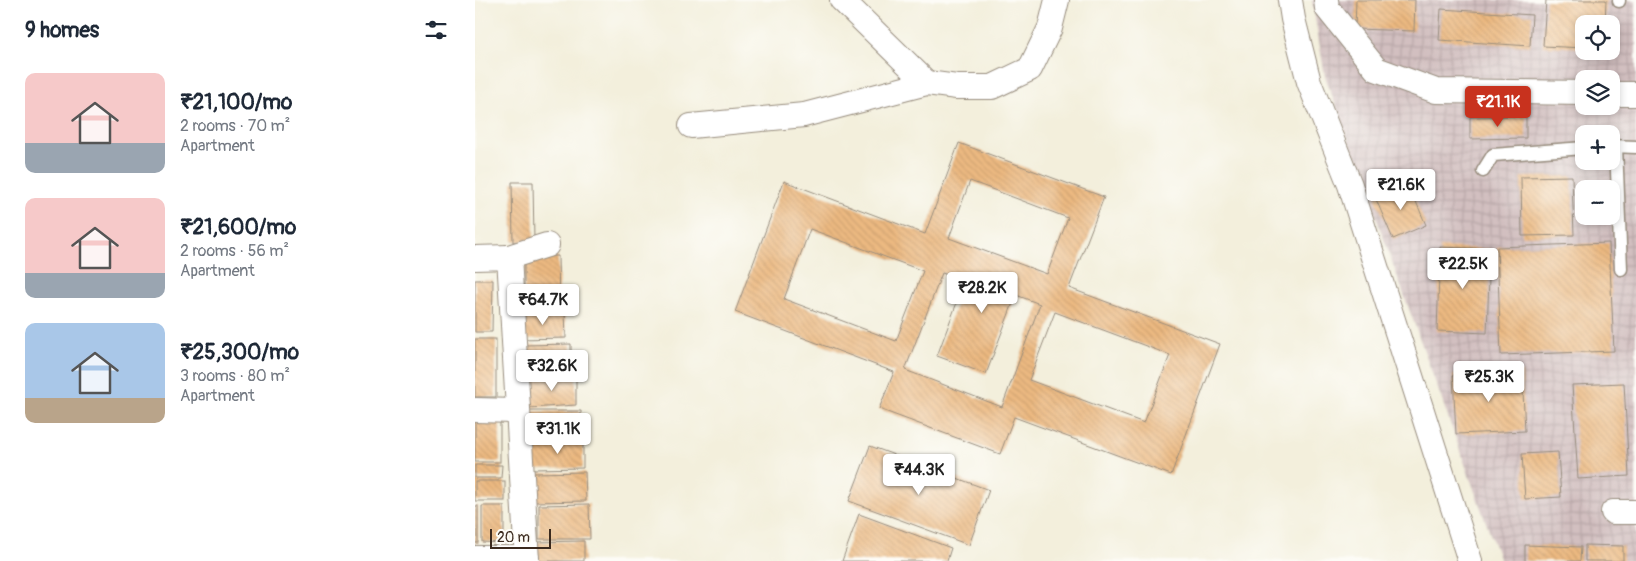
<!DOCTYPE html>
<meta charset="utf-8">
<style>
body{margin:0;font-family:Pangolin,sans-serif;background:#f2f2f3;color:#1f2937;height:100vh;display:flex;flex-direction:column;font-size:19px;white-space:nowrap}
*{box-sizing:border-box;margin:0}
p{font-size:16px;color:#747a83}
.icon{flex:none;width:28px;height:28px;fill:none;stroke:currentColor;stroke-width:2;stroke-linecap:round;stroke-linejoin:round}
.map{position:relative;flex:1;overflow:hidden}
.drawer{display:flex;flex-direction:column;background:#fff;width:475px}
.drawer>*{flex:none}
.tools{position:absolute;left:1100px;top:15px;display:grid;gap:10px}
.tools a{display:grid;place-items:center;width:45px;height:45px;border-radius:10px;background:#fff;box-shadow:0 2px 8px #0003;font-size:25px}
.scale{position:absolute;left:15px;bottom:12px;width:61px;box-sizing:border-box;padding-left:5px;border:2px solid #3b2a1e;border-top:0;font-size:14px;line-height:18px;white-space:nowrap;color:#3b2a1e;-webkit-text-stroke:4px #fdfcf7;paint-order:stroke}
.price{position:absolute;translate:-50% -42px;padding:0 11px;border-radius:5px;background:#fff;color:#222;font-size:16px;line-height:32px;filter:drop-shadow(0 1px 2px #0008)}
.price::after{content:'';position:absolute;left:50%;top:30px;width:15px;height:11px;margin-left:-8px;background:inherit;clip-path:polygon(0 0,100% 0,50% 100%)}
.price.on{background:#c8321e;color:#fff}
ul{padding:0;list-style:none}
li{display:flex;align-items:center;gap:15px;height:125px;padding:0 25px}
li span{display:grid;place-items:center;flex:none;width:140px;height:100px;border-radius:10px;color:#555}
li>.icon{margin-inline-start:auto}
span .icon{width:60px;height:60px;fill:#fffc;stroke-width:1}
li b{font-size:21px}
h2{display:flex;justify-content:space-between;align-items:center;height:60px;padding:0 25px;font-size:21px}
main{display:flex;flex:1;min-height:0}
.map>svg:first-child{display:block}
</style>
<main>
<section class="drawer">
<h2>9 homes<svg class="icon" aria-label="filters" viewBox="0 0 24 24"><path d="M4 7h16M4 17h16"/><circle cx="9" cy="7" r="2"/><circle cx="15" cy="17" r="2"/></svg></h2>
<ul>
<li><span style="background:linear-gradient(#f6c9c9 70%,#9aa5b1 0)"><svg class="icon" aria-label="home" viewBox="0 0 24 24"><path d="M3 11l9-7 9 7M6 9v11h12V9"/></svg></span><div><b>₹21,100/mo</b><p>2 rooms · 70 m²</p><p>Apartment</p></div></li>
<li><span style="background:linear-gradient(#f6c9c9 75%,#9aa5b1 0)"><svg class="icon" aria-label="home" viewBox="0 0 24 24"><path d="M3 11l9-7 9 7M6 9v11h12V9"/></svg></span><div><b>₹21,600/mo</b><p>2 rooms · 56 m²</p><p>Apartment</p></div></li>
<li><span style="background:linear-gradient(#a9c7e8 75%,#b9a48a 0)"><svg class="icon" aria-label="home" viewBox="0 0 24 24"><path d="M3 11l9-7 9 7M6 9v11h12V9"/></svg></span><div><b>₹25,300/mo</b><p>3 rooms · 80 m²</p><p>Apartment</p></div></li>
</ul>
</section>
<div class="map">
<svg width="1161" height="561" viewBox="0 0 1161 561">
<defs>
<pattern id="industrial-grid" width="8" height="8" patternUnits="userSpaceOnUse" patternTransform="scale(1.25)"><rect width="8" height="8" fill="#d2bfc0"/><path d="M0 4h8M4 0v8" fill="none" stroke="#b5a4a5"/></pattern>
<pattern id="building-back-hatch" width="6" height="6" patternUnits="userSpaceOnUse" patternTransform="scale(1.25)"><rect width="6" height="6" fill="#ecb981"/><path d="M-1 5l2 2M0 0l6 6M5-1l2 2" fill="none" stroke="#cb9f6f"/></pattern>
</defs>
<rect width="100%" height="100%" fill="#fdfcf7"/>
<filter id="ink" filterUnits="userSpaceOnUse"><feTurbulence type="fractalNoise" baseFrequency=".02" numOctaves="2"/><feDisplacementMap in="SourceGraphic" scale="10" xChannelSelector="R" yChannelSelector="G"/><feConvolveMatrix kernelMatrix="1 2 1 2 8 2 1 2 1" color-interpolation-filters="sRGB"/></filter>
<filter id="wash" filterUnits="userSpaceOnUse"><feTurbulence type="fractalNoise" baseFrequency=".0096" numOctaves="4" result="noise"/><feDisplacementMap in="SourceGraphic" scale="20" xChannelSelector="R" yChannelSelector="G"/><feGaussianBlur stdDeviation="1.12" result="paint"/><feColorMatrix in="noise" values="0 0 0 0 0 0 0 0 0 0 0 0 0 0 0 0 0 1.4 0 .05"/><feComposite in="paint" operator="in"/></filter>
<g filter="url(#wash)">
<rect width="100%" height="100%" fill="#f3efdc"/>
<path fill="url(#industrial-grid)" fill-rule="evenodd" d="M 837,0 L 1161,0 L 1161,561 L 1025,561 L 850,76 ZM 1109,24 L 1136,24 L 1136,51 L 1109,51 ZM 1109,79 L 1136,79 L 1136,106 L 1109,106 ZM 1109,134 L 1136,134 L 1136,161 L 1109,161 ZM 1109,189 L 1136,189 L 1136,216 L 1109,216 Z"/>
<g id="blocks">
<g fill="url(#building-back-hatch)" fill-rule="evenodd">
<path d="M 881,0 L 940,0 L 939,31 L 880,29 Z"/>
<path d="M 1071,0 L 1131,0 L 1130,24 L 1109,24 L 1109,48 L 1068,46 Z"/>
<path d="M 966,9 L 1057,15 L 1055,46 L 964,40 Z"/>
<path d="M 1051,116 L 1051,138 L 995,139 L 995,117 Z"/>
<path d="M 484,143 L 629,197 L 594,288 L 745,344 L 696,475 L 539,417 L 525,454 L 404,409 L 419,372 L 260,312 L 309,181 L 450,234 ZM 495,181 L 593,218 L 572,274 L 474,238 ZM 335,229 L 448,271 L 421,341 L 309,299 ZM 467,273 L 490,281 L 462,356 L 511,374 L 541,295 L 565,304 L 527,407 L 430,370 ZM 580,312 L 695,355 L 669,423 L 554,380 Z"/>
<path d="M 1097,176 L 1099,235 L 1047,236 L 1046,177 Z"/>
<path d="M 37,182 L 58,182 L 59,241 L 38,242 Z"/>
<path d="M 933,183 L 951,225 L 918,239 L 900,197 Z"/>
<path d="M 1134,243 L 1139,351 L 1026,355 L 1022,247 Z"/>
<path d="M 965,247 L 1015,249 L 1012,333 L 962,331 Z"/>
<path d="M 83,256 L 84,305 L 49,306 L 49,257 Z"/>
<path d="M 0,280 L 18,280 L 17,332 L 0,332 Z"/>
<path d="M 90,312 L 91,338 L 45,339 L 44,313 Z"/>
<rect x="0" y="339" width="21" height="58"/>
<path d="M 96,344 L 96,372 L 49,373 L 49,345 Z"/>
<path d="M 1047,372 L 1050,431 L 981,434 L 978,375 Z"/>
<path d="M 101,377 L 101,405 L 55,408 L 52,378 Z"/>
<path d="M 1149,383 L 1154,476 L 1103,479 L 1097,385 Z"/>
<path d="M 54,411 L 106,411 L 106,435 L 58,439 Z"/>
<rect x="0" y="421" width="25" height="41"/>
<path d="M 108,441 L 108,468 L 58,469 L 57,442 Z"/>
<path d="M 395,446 L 514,490 L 494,545 L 374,501 Z"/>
<path d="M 1083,452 L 1086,497 L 1050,499 L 1047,454 Z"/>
<path d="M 0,465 L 27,465 L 26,478 L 0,478 Z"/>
<path d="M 110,472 L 111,501 L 59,502 L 59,473 Z"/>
<rect x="0" y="481" width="30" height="20"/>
<path d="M 114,504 L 115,539 L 64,539 L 64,505 Z"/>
<rect x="0" y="506" width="3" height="37"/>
<path d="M 7,506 L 29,506 L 29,543 L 7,542 Z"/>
<path d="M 384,514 L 476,548 L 472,561 L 367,561 Z"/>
<path d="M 109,541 L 109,561 L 59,561 L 58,542 Z"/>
<path d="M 1050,545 L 1106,547 L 1105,561 L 1050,561 Z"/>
<path d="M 1110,545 L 1148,546 L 1148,561 L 1110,561 Z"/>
</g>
</g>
</g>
<g filter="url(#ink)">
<use href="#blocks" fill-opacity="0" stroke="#978c7d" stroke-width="1"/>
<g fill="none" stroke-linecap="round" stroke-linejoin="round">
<defs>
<g id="service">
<path d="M 1144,1 L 1144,0"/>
<path d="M 1136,146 L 1161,147"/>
<path d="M 1141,146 L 1146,269"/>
<path d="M 1008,171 L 1018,155 L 1109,148"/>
</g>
<g id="minor">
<path d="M 367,0 L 452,83"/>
<path d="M 815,0 L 818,19 L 834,82 L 875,185 L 995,561"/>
<path d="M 851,0 L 852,8 L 901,69 L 961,91 L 1109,93"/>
<path d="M 1136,94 L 1161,94"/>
<path d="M 216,126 L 329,115 L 452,83 L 482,87 L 517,87 L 555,69 L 575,28 L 582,0"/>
<path d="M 34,257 L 72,245"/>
<path d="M 0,258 L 34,257 L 52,561"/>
<path d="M 0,410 L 43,411"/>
<path d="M 1138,512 L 1161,512"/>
<path d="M 0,558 L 52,558"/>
</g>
</defs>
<use href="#service" stroke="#978c7d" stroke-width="15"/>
<use href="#minor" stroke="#978c7d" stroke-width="26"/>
<use href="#service" stroke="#fff" stroke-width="12"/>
<use href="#minor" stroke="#fff" stroke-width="24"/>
</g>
</g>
</svg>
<div class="tools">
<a><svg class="icon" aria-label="locate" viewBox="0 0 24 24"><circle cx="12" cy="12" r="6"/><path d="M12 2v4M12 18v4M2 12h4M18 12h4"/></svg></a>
<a><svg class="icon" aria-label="layers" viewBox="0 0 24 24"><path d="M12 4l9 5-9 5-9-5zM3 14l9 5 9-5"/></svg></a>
<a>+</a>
<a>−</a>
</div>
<div class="scale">20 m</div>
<b class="price on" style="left:1023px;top:128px">₹21.1K</b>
<b class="price" style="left:926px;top:211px">₹21.6K</b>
<b class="price" style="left:988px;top:290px">₹22.5K</b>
<b class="price" style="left:507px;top:314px">₹28.2K</b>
<b class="price" style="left:68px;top:326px">₹64.7K</b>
<b class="price" style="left:77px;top:392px">₹32.6K</b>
<b class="price" style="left:1014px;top:403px">₹25.3K</b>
<b class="price" style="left:83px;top:455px">₹31.1K</b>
<b class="price" style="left:444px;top:496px">₹44.3K</b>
</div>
</main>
